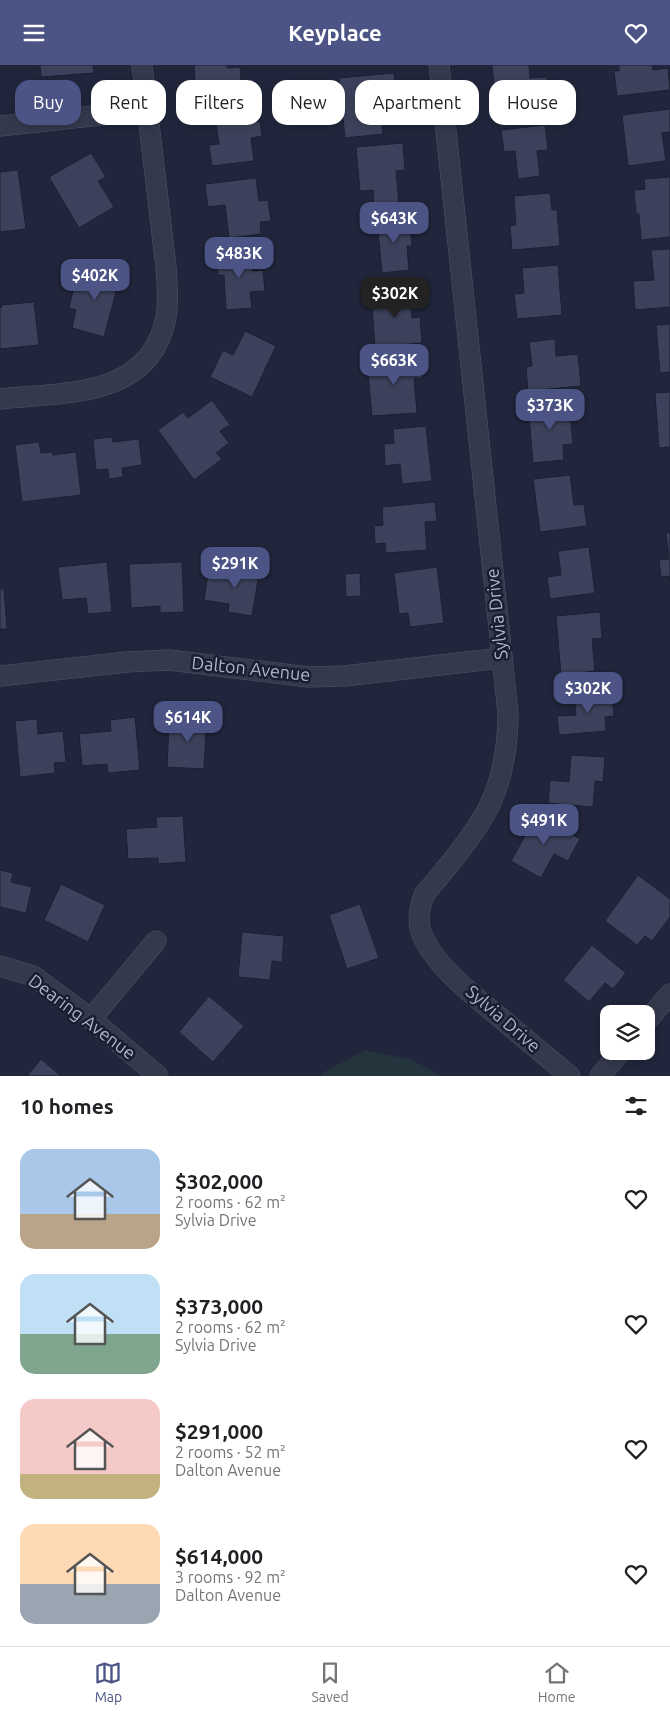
<!DOCTYPE html>
<meta charset="utf-8">
<style>
body{margin:0;font-family:Ubuntu,sans-serif;background:#f2f2f2;color:#202124;height:100vh;display:flex;flex-direction:column;font-size:19px;white-space:nowrap}
*{box-sizing:border-box;margin:0}
p{font-size:16px;color:#757577}
.icon{flex:none;width:28px;height:28px;fill:none;stroke:currentColor;stroke-width:2;stroke-linecap:round;stroke-linejoin:round}
.map{position:relative;height:1011px;overflow:hidden}
.details{display:flex;flex-direction:column;background:#fff;flex:1}
.details>*{flex:none}
.top-card{position:absolute;left:15px;top:15px;width:640px;height:45px;display:flex;gap:10px}
.fabs{position:absolute;left:600px;top:940px;display:grid;gap:10px}
.fabs a{display:grid;place-items:center;width:55px;height:55px;border-radius:10px;background:#fff;box-shadow:0 2px 8px #0003;font-size:25px}
.price{position:absolute;translate:-50% -42px;padding:0 11px;border-radius:10px;background:#4b5485;color:#fff;font-size:16px;line-height:32px;filter:drop-shadow(0 1px 2px #0008)}
.price::after{content:'';position:absolute;left:50%;top:30px;width:15px;height:11px;margin-left:-8px;background:inherit;clip-path:polygon(0 0,100% 0,50% 100%)}
.price.current{background:#222;color:#fff}
ul{padding:0;list-style:none}
li{display:flex;align-items:center;gap:15px;height:125px;padding:0 20px}
li span{display:grid;place-items:center;flex:none;width:140px;height:100px;border-radius:15px;color:#555}
li>.icon{margin-inline-start:auto}
span .icon{width:60px;height:60px;fill:#fffc;stroke-width:1}
li b{font-size:21px}
h2{display:flex;justify-content:space-between;align-items:center;height:60px;padding:0 20px;font-size:21px}
.tag{padding:0 18px;border-radius:15px;background:#fff;box-shadow:0 2px 8px #0003;font-size:18px;line-height:45px}
.tag.current{background:#4b5485;color:#fff}
header{display:flex;justify-content:space-between;align-items:center;height:65px;padding:0 20px;background:#4b5485;color:#fff;font-size:22px;font-weight:700}
.menu{display:flex;justify-content:space-around;align-items:center;height:70px;border-top:1px solid #e0e0e0;background:#fff;font-size:14px;color:#757577}
.menu a{display:grid;justify-items:center;gap:2px}
.menu .current{color:#4b5485}
.map>svg:first-child{display:block}
</style>
<header><svg class="icon" aria-label="menu" viewBox="0 0 24 24"><path d="M4 6h16M4 12h16M4 18h16"/></svg>Keyplace<svg class="icon" aria-label="heart" viewBox="0 0 24 24"><path d="M12 20l-8-8c-3-5 5-10 8-4 3-6 11-1 8 4z"/></svg></header>
<div class="map">
<svg width="670" height="1011" viewBox="0 0 670 1011">
<rect width="100%" height="100%" fill="#21263c"/>
<path fill="#23343d" d="M 365,985 L 412,995 L 442,1011 L 321,1011 L 324,1007 Z"/>
<g fill="#3d425c" stroke="#1c2033">
<path d="M 40,0 L 93,0 L 94,8 L 41,12 Z"/>
<path d="M 194,0 L 227,0 L 228,3 L 240,2 L 242,28 L 196,32 Z"/>
<path d="M 492,0 L 529,0 L 530,13 L 547,12 L 550,43 L 497,47 Z"/>
<path d="M 619,0 L 652,0 L 653,5 L 668,3 L 670,25 L 617,31 L 614,6 L 619,6 Z"/>
<path d="M 394,8 L 396,31 L 380,33 L 383,69 L 345,73 L 339,13 Z"/>
<path d="M 670,44 L 670,67 L 662,68 L 666,96 L 628,101 L 622,50 Z"/>
<path d="M 248,47 L 249,58 L 260,56 L 262,71 L 251,73 L 254,96 L 212,101 L 209,80 L 219,79 L 215,51 Z"/>
<path d="M 545,60 L 548,85 L 537,86 L 540,111 L 518,114 L 515,86 L 504,87 L 501,65 Z"/>
<path d="M 403,78 L 405,105 L 396,106 L 399,139 L 374,142 L 373,125 L 360,126 L 356,82 Z"/>
<path d="M 91,88 L 106,112 L 98,116 L 114,142 L 79,163 L 49,112 Z"/>
<path d="M 18,105 L 26,164 L 0,167 L 0,107 Z"/>
<path d="M 670,112 L 670,172 L 641,175 L 639,149 L 636,149 L 634,125 L 645,124 L 644,114 Z"/>
<path d="M 256,113 L 259,136 L 268,135 L 271,156 L 260,157 L 261,169 L 229,173 L 225,140 L 208,142 L 205,119 Z"/>
<path d="M 550,128 L 552,145 L 557,145 L 560,181 L 512,185 L 510,161 L 516,160 L 514,131 Z"/>
<path d="M 409,153 L 412,181 L 407,181 L 409,205 L 382,208 L 377,156 Z"/>
<path d="M 670,184 L 670,242 L 635,245 L 633,216 L 654,215 L 651,185 Z"/>
<path d="M 251,186 L 253,206 L 263,205 L 265,226 L 250,227 L 252,243 L 226,245 L 224,210 L 218,210 L 216,188 Z"/>
<path d="M 91,200 L 121,208 L 104,272 L 72,263 L 76,245 L 69,243 L 74,221 L 85,224 Z"/>
<path d="M 558,200 L 562,250 L 517,254 L 514,229 L 524,228 L 522,203 Z"/>
<path d="M 410,224 L 412,253 L 420,252 L 422,278 L 375,282 L 371,227 Z"/>
<path d="M 34,237 L 39,280 L 0,284 L 0,242 L 2,242 L 1,240 Z"/>
<path d="M 670,259 L 670,307 L 660,308 L 656,260 Z"/>
<path d="M 245,266 L 276,281 L 252,332 L 210,312 L 223,285 L 233,290 Z"/>
<path d="M 555,274 L 556,291 L 578,289 L 581,321 L 528,326 L 526,302 L 532,301 L 529,277 Z"/>
<path d="M 421,292 L 423,313 L 414,314 L 417,348 L 372,351 L 367,297 Z"/>
<path d="M 670,327 L 670,382 L 659,383 L 655,328 Z"/>
<path d="M 212,335 L 230,360 L 220,366 L 229,378 L 216,388 L 222,394 L 194,415 L 158,365 L 183,347 L 188,353 Z"/>
<path d="M 569,336 L 573,379 L 563,380 L 564,395 L 533,398 L 528,340 Z"/>
<path d="M 426,361 L 432,416 L 402,419 L 400,399 L 385,401 L 384,379 L 394,378 L 393,364 Z"/>
<path d="M 112,372 L 113,377 L 139,374 L 142,400 L 122,403 L 123,412 L 109,414 L 108,404 L 96,405 L 93,374 Z"/>
<path d="M 39,377 L 41,388 L 52,387 L 53,390 L 76,387 L 81,430 L 22,437 L 15,380 Z"/>
<path d="M 570,410 L 574,440 L 584,439 L 587,461 L 540,467 L 533,414 Z"/>
<path d="M 435,437 L 437,456 L 425,457 L 427,485 L 386,488 L 385,478 L 375,479 L 374,461 L 383,460 L 382,442 Z"/>
<path d="M 666,468 L 670,468 L 670,517 L 669,511 L 661,512 L 659,495 L 669,494 Z"/>
<path d="M 589,482 L 595,528 L 550,534 L 547,512 L 561,510 L 558,486 Z"/>
<path d="M 107,497 L 112,547 L 88,549 L 86,533 L 62,535 L 58,502 Z"/>
<path d="M 182,497 L 184,547 L 160,548 L 160,541 L 131,543 L 129,499 Z"/>
<path d="M 234,499 L 260,503 L 252,551 L 228,547 L 229,539 L 204,535 L 208,509 L 232,513 Z"/>
<path d="M 437,502 L 444,558 L 410,562 L 408,548 L 399,549 L 394,508 Z"/>
<path d="M 360,508 L 361,531 L 346,532 L 345,509 Z"/>
<path d="M 0,524 L 4,524 L 7,564 L 0,564 Z"/>
<path d="M 600,547 L 602,573 L 592,574 L 595,606 L 561,610 L 556,551 Z"/>
<path d="M 612,626 L 614,651 L 605,652 L 606,666 L 559,670 L 557,651 L 576,650 L 574,629 Z"/>
<path d="M 187,647 L 207,649 L 204,704 L 167,702 L 169,659 L 186,659 Z"/>
<path d="M 135,652 L 140,705 L 108,708 L 107,699 L 82,701 L 79,669 L 111,666 L 110,655 Z"/>
<path d="M 37,654 L 38,669 L 63,666 L 66,697 L 54,698 L 55,708 L 20,712 L 15,656 Z"/>
<path d="M 571,690 L 605,692 L 603,717 L 595,716 L 593,742 L 548,738 L 550,715 L 569,717 Z"/>
<path d="M 537,749 L 580,774 L 568,796 L 554,789 L 541,813 L 511,796 Z"/>
<path d="M 183,751 L 186,797 L 158,799 L 158,793 L 128,794 L 126,764 L 157,762 L 156,752 Z"/>
<path d="M 0,805 L 13,808 L 11,817 L 32,822 L 26,848 L 0,842 Z"/>
<path d="M 638,810 L 670,834 L 670,852 L 652,876 L 645,871 L 637,880 L 605,856 Z"/>
<path d="M 61,819 L 105,840 L 88,877 L 44,855 Z"/>
<path d="M 360,839 L 379,893 L 347,904 L 329,850 Z"/>
<path d="M 242,867 L 284,871 L 282,897 L 272,896 L 270,915 L 238,912 Z"/>
<path d="M 592,880 L 626,908 L 613,924 L 605,918 L 589,937 L 563,915 Z"/>
<path d="M 209,931 L 244,961 L 213,997 L 179,967 Z"/>
<path d="M 41,994 L 61,1011 L 27,1011 Z"/>
</g>
<g fill="none" stroke-linecap="round" stroke-linejoin="round">
<defs>
<g id="minor">
<path d="M 439,0 L 508,648 C 508,687 501,726 479,759 C 463,784 443,807 424,830 C 420,841 417,855 421,867 C 433,900 475,932 502,954 C 524,973 547,992 570,1011"/>
<path d="M 0,61 L 147,45"/>
<path d="M 0,334 C 64,327 151,334 166,252 C 169,235 167,219 166,202 L 142,0"/>
<path d="M 0,611 L 127,597 L 169,595 L 309,612 L 344,611 L 502,593"/>
<path d="M 0,901 L 33,911 L 91,954 L 158,1011"/>
<path d="M 91,954 L 156,876"/>
<path d="M 646,957 L 670,929"/>
<path d="M 600,1011 L 621,986"/>
</g>
</defs>
<use href="#minor" stroke="#505467" stroke-width="21"/>
<use href="#minor" stroke="#35394c" stroke-width="20"/>
</g>
<g text-anchor="middle" stroke-width="5" stroke-linejoin="round" paint-order="stroke">
<g font-size="18" fill="#b0b4c8" stroke="#1a1e30">
<text transform="translate(497 549) rotate(-96)" y="6">Sylvia Drive</text>
<text transform="translate(251 604) rotate(6)" y="6">Dalton Avenue</text>
<text transform="translate(82 952) rotate(37)" y="6">Dearing Avenue</text>
<text transform="translate(503 954) rotate(41)" y="6">Sylvia Drive</text>
</g>
</g>
</svg>
<div class="fabs">
<a><svg class="icon" aria-label="layers" viewBox="0 0 24 24"><path d="M12 4l9 5-9 5-9-5zM3 14l9 5 9-5"/></svg></a>
</div>
<b class="price" style="left:394px;top:179px">$643K</b>
<b class="price" style="left:239px;top:214px">$483K</b>
<b class="price" style="left:95px;top:236px">$402K</b>
<b class="price current" style="left:395px;top:254px">$302K</b>
<b class="price" style="left:394px;top:321px">$663K</b>
<b class="price" style="left:550px;top:366px">$373K</b>
<b class="price" style="left:235px;top:524px">$291K</b>
<b class="price" style="left:588px;top:649px">$302K</b>
<b class="price" style="left:188px;top:678px">$614K</b>
<b class="price" style="left:544px;top:781px">$491K</b>
<div class="top-card">
<a class="tag current">Buy</a>
<a class="tag">Rent</a>
<a class="tag">Filters</a>
<a class="tag">New</a>
<a class="tag">Apartment</a>
<a class="tag">House</a>
</div>
</div>
<section class="details">
<h2>10 homes<svg class="icon" aria-label="filters" viewBox="0 0 24 24"><path d="M4 7h16M4 17h16"/><circle cx="9" cy="7" r="2"/><circle cx="15" cy="17" r="2"/></svg></h2>
<ul>
<li><span style="background:linear-gradient(#a9c7e8 65%,#b9a48a 0)"><svg class="icon" aria-label="home" viewBox="0 0 24 24"><path d="M3 11l9-7 9 7M6 9v11h12V9"/></svg></span><div><b>$302,000</b><p>2 rooms · 62 m²</p><p>Sylvia Drive</p></div><svg class="icon" aria-label="heart" viewBox="0 0 24 24"><path d="M12 20l-8-8c-3-5 5-10 8-4 3-6 11-1 8 4z"/></svg></li>
<li><span style="background:linear-gradient(#bfe0f5 60%,#7fa58c 0)"><svg class="icon" aria-label="home" viewBox="0 0 24 24"><path d="M3 11l9-7 9 7M6 9v11h12V9"/></svg></span><div><b>$373,000</b><p>2 rooms · 62 m²</p><p>Sylvia Drive</p></div><svg class="icon" aria-label="heart" viewBox="0 0 24 24"><path d="M12 20l-8-8c-3-5 5-10 8-4 3-6 11-1 8 4z"/></svg></li>
<li><span style="background:linear-gradient(#f6c9c9 75%,#c2b280 0)"><svg class="icon" aria-label="home" viewBox="0 0 24 24"><path d="M3 11l9-7 9 7M6 9v11h12V9"/></svg></span><div><b>$291,000</b><p>2 rooms · 52 m²</p><p>Dalton Avenue</p></div><svg class="icon" aria-label="heart" viewBox="0 0 24 24"><path d="M12 20l-8-8c-3-5 5-10 8-4 3-6 11-1 8 4z"/></svg></li>
<li><span style="background:linear-gradient(#ffd9b3 60%,#9aa5b1 0)"><svg class="icon" aria-label="home" viewBox="0 0 24 24"><path d="M3 11l9-7 9 7M6 9v11h12V9"/></svg></span><div><b>$614,000</b><p>3 rooms · 92 m²</p><p>Dalton Avenue</p></div><svg class="icon" aria-label="heart" viewBox="0 0 24 24"><path d="M12 20l-8-8c-3-5 5-10 8-4 3-6 11-1 8 4z"/></svg></li>
</ul>
</section>
<nav class="menu">
<a class="current"><svg class="icon" aria-label="map" viewBox="0 0 24 24"><path d="M3 6l6-2 6 2 6-2v14l-6 2-6-2-6 2zM9 4v14M15 6v14"/></svg>Map</a>
<a><svg class="icon" aria-label="saved" viewBox="0 0 24 24"><path d="M7 4h10v16l-5-4-5 4z"/></svg>Saved</a>
<a><svg class="icon" aria-label="home" viewBox="0 0 24 24"><path d="M3 11l9-7 9 7M6 9v11h12V9"/></svg>Home</a>
</nav>
